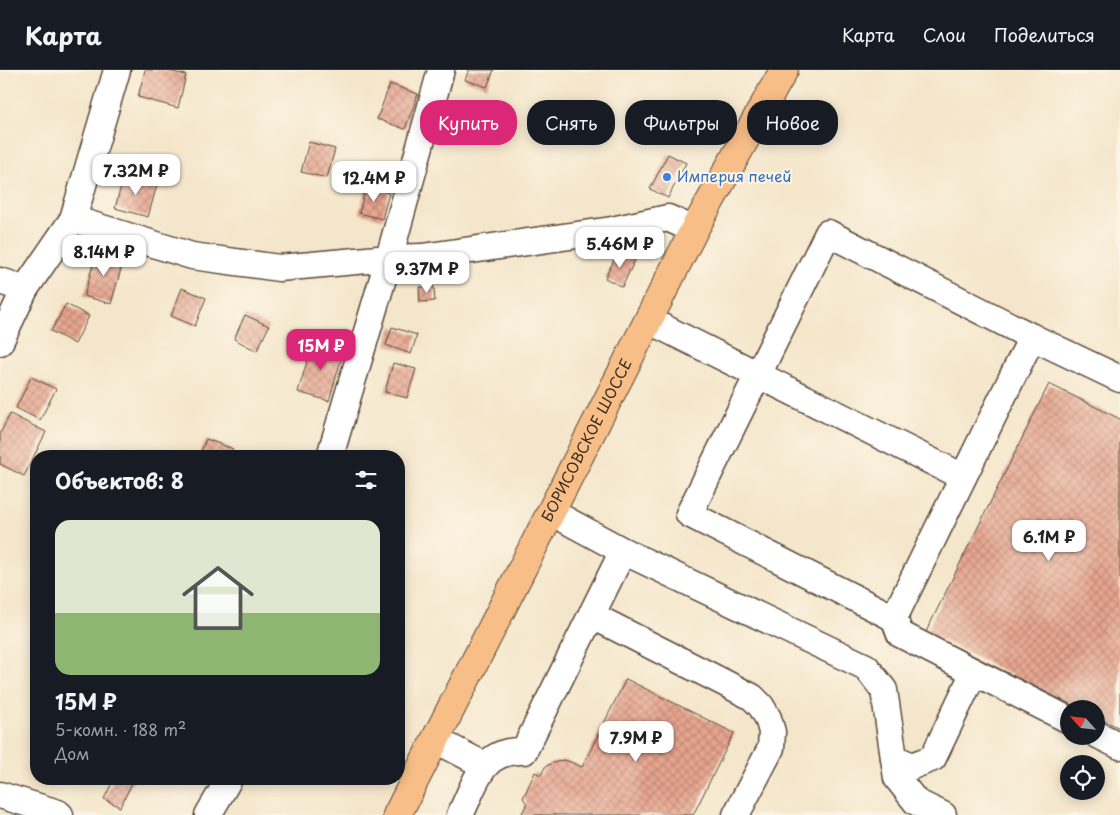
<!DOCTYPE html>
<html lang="ru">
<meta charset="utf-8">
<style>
body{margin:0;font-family:"Playpen Sans",sans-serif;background:#20242c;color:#f1f3f6;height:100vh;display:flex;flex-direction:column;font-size:19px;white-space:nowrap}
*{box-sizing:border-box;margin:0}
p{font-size:16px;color:#9ea1a6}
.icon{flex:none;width:28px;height:28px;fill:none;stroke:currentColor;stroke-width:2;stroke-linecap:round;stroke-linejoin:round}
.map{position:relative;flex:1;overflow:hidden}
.sheet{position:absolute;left:30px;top:380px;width:375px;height:335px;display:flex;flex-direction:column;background:#171b24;border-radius:20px;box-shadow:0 2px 12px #0003}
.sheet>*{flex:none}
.banner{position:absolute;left:420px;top:30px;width:475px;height:45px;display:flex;gap:10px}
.needle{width:32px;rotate:297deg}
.tools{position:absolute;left:1060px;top:630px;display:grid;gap:10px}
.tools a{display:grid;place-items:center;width:45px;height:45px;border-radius:50%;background:#171b24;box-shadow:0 2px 12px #0003;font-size:25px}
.price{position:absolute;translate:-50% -42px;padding:0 11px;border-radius:10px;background:#fff;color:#222;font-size:16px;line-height:32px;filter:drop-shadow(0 1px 2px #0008)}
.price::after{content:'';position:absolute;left:50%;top:30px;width:15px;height:11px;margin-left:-8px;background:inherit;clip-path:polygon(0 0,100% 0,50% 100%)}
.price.selected{background:#db2777;color:#fff}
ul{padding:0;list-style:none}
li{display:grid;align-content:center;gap:10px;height:265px;padding:0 25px}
li span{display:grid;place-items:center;height:155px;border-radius:15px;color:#555}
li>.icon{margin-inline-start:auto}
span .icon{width:90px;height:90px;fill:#fffc;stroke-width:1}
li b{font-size:21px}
h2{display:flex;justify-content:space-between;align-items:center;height:60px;padding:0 25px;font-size:21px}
.chip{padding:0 18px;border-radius:20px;background:#171b24;box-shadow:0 2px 12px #0003;font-size:18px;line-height:45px}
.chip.selected{background:#db2777;color:#fff}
header{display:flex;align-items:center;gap:30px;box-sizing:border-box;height:70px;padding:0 25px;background:#171b24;border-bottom:1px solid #363941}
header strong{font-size:24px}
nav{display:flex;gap:28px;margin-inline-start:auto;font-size:18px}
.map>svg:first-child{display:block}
</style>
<header>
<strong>Карта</strong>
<nav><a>Карта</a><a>Слои</a><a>Поделиться</a></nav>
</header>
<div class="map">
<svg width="1120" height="745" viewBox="0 0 1120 745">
<defs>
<pattern id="building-cross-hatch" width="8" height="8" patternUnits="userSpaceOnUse" patternTransform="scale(1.25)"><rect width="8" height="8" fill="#e7a58f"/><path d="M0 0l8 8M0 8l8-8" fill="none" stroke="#bc8774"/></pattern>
</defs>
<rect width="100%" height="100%" fill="#fcf5e5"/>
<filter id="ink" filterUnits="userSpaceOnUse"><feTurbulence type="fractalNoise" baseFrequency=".02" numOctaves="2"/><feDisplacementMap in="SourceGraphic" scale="10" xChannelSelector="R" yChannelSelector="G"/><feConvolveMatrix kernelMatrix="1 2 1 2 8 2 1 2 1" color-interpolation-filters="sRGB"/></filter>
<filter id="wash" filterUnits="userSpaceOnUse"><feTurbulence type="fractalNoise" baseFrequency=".0096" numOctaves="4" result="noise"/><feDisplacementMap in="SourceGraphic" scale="20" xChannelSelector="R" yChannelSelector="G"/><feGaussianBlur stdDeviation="1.12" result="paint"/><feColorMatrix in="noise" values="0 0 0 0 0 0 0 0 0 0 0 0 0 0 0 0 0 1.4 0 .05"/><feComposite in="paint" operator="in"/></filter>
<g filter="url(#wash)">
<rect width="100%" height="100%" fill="#f4e6cb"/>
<g id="blocks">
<g fill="url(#building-cross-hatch)">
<path d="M 145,0 L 165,0 L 186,5 L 178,38 L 138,27 Z"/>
<path d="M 469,0 L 494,0 L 487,17 L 465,10 Z"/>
<path d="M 390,14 L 418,24 L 405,59 L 377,49 Z"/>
<path d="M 309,72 L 335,79 L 327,108 L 301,102 Z"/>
<path d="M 668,84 L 686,93 L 668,128 L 650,119 Z"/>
<path d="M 124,106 L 157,115 L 148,147 L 115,138 Z"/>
<path d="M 366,117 L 389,123 L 382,149 L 359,143 Z"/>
<path d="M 97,181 L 124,188 L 111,234 L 84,226 Z"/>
<path d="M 618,182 L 635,190 L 622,217 L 605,208 Z"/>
<path d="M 419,217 L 434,217 L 435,231 L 420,232 Z"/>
<path d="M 182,218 L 206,228 L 195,256 L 171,246 Z"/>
<path d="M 66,234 L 89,246 L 75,274 L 51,261 Z"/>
<path d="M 245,245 L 269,256 L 257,281 L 234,269 Z"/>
<path d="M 392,257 L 417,265 L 411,284 L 386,275 Z"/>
<path d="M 313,271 L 344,280 L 329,331 L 298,322 Z"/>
<path d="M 393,293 L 416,299 L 407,328 L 385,322 Z"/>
<path d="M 31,307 L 56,319 L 40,350 L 16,338 Z"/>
<path d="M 1049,314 L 1120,349 L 1120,658 L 1096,647 L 1096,639 L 1080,639 L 926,562 Z"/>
<path d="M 10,344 L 46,362 L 24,406 L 0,394 L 0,364 Z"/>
<path d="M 206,369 L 233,379 L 231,386 L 199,386 Z"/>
<path d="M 357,382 L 369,386 L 356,386 Z"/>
<path d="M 626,609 L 734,663 L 693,745 L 521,745 L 527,734 L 523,728 L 535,702 L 541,705 L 545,697 L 550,694 L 563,690 L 568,691 L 582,697 Z"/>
<path d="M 114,709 L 134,709 L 120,737 L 104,729 Z"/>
</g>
</g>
</g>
<g filter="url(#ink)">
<use href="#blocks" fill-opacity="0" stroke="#574638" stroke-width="1"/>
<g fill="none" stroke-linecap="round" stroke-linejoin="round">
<defs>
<g id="minor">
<path d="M 73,149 L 192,186 L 279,198 L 389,188 L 422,187 L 612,160 L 668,148 L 694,160"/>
<path d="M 0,211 L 25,219"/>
<path d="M 648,250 L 963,407"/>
<path d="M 0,272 L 25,219 L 73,149 L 117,0"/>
<path d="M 330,386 L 389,188 L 441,0"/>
<path d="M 551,442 L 623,481 L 866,597 L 884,620 L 894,688 L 912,696 L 933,688 L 974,602 L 900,564 L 894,548 L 1032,267"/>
<path d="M 591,545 L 752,627 L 761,636 L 768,648 L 772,662 L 771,678 L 736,745"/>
<path d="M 894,548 L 689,444 L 828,163 L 1032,267 L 1120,309"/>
<path d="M 974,602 L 1069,650"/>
<path d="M 1096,664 L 1120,676"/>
<path d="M 436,670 L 484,695"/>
<path d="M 894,688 L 897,708 L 916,732 L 943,745"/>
<path d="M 0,725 L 58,743 L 60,745"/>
<path d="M 208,745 L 229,709"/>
<path d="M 460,745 C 476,713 481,679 524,681 L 623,481"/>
</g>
<g id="major">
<path id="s1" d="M 397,745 L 694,160 L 784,0"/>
</g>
</defs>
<use href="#minor" stroke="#574638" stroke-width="29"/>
<use href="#major" stroke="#574638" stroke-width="30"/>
<use href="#minor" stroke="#fff" stroke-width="26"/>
<use href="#major" stroke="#f7be88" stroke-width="28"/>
</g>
</g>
<circle fill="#3f7fe0" stroke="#fcf5e5" stroke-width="2" cx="667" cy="107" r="5"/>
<g text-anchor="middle" stroke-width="4" stroke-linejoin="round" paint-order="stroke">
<g font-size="15" fill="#366cbe" stroke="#fcf5e5" text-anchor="start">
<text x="677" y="112">Империя печей</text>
</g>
<g font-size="15" fill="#3b2a1e" stroke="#fcf5e5">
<text dy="5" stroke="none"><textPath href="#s1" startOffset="420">БОРИСОВСКОЕ ШОССЕ</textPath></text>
</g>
</g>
</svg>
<div class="tools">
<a><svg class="needle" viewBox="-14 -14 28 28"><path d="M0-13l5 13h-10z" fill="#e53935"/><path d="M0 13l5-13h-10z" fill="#9ea1a6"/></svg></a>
<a><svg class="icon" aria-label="locate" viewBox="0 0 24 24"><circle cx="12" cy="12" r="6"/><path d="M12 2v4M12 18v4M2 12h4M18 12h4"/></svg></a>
</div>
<b class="price" style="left:136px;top:126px">7.32M ₽</b>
<b class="price" style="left:374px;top:133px">12.4M ₽</b>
<b class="price" style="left:620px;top:199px">5.46M ₽</b>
<b class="price" style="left:104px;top:207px">8.14M ₽</b>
<b class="price" style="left:427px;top:224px">9.37M ₽</b>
<b class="price selected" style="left:321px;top:301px">15M ₽</b>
<b class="price" style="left:1049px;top:492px">6.1M ₽</b>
<b class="price" style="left:636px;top:693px">7.9M ₽</b>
<div class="banner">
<a class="chip selected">Купить</a>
<a class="chip">Снять</a>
<a class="chip">Фильтры</a>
<a class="chip">Новое</a>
</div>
<section class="sheet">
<h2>Объектов: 8<svg class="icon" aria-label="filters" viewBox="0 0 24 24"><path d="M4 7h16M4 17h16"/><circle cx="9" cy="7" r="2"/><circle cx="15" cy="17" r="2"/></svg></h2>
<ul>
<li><span style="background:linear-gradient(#dfe7d0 60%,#8fb573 0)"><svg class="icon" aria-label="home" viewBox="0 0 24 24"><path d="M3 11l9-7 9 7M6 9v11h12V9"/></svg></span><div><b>15M ₽</b><p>5-комн. · 188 m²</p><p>Дом</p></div></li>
</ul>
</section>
</div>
